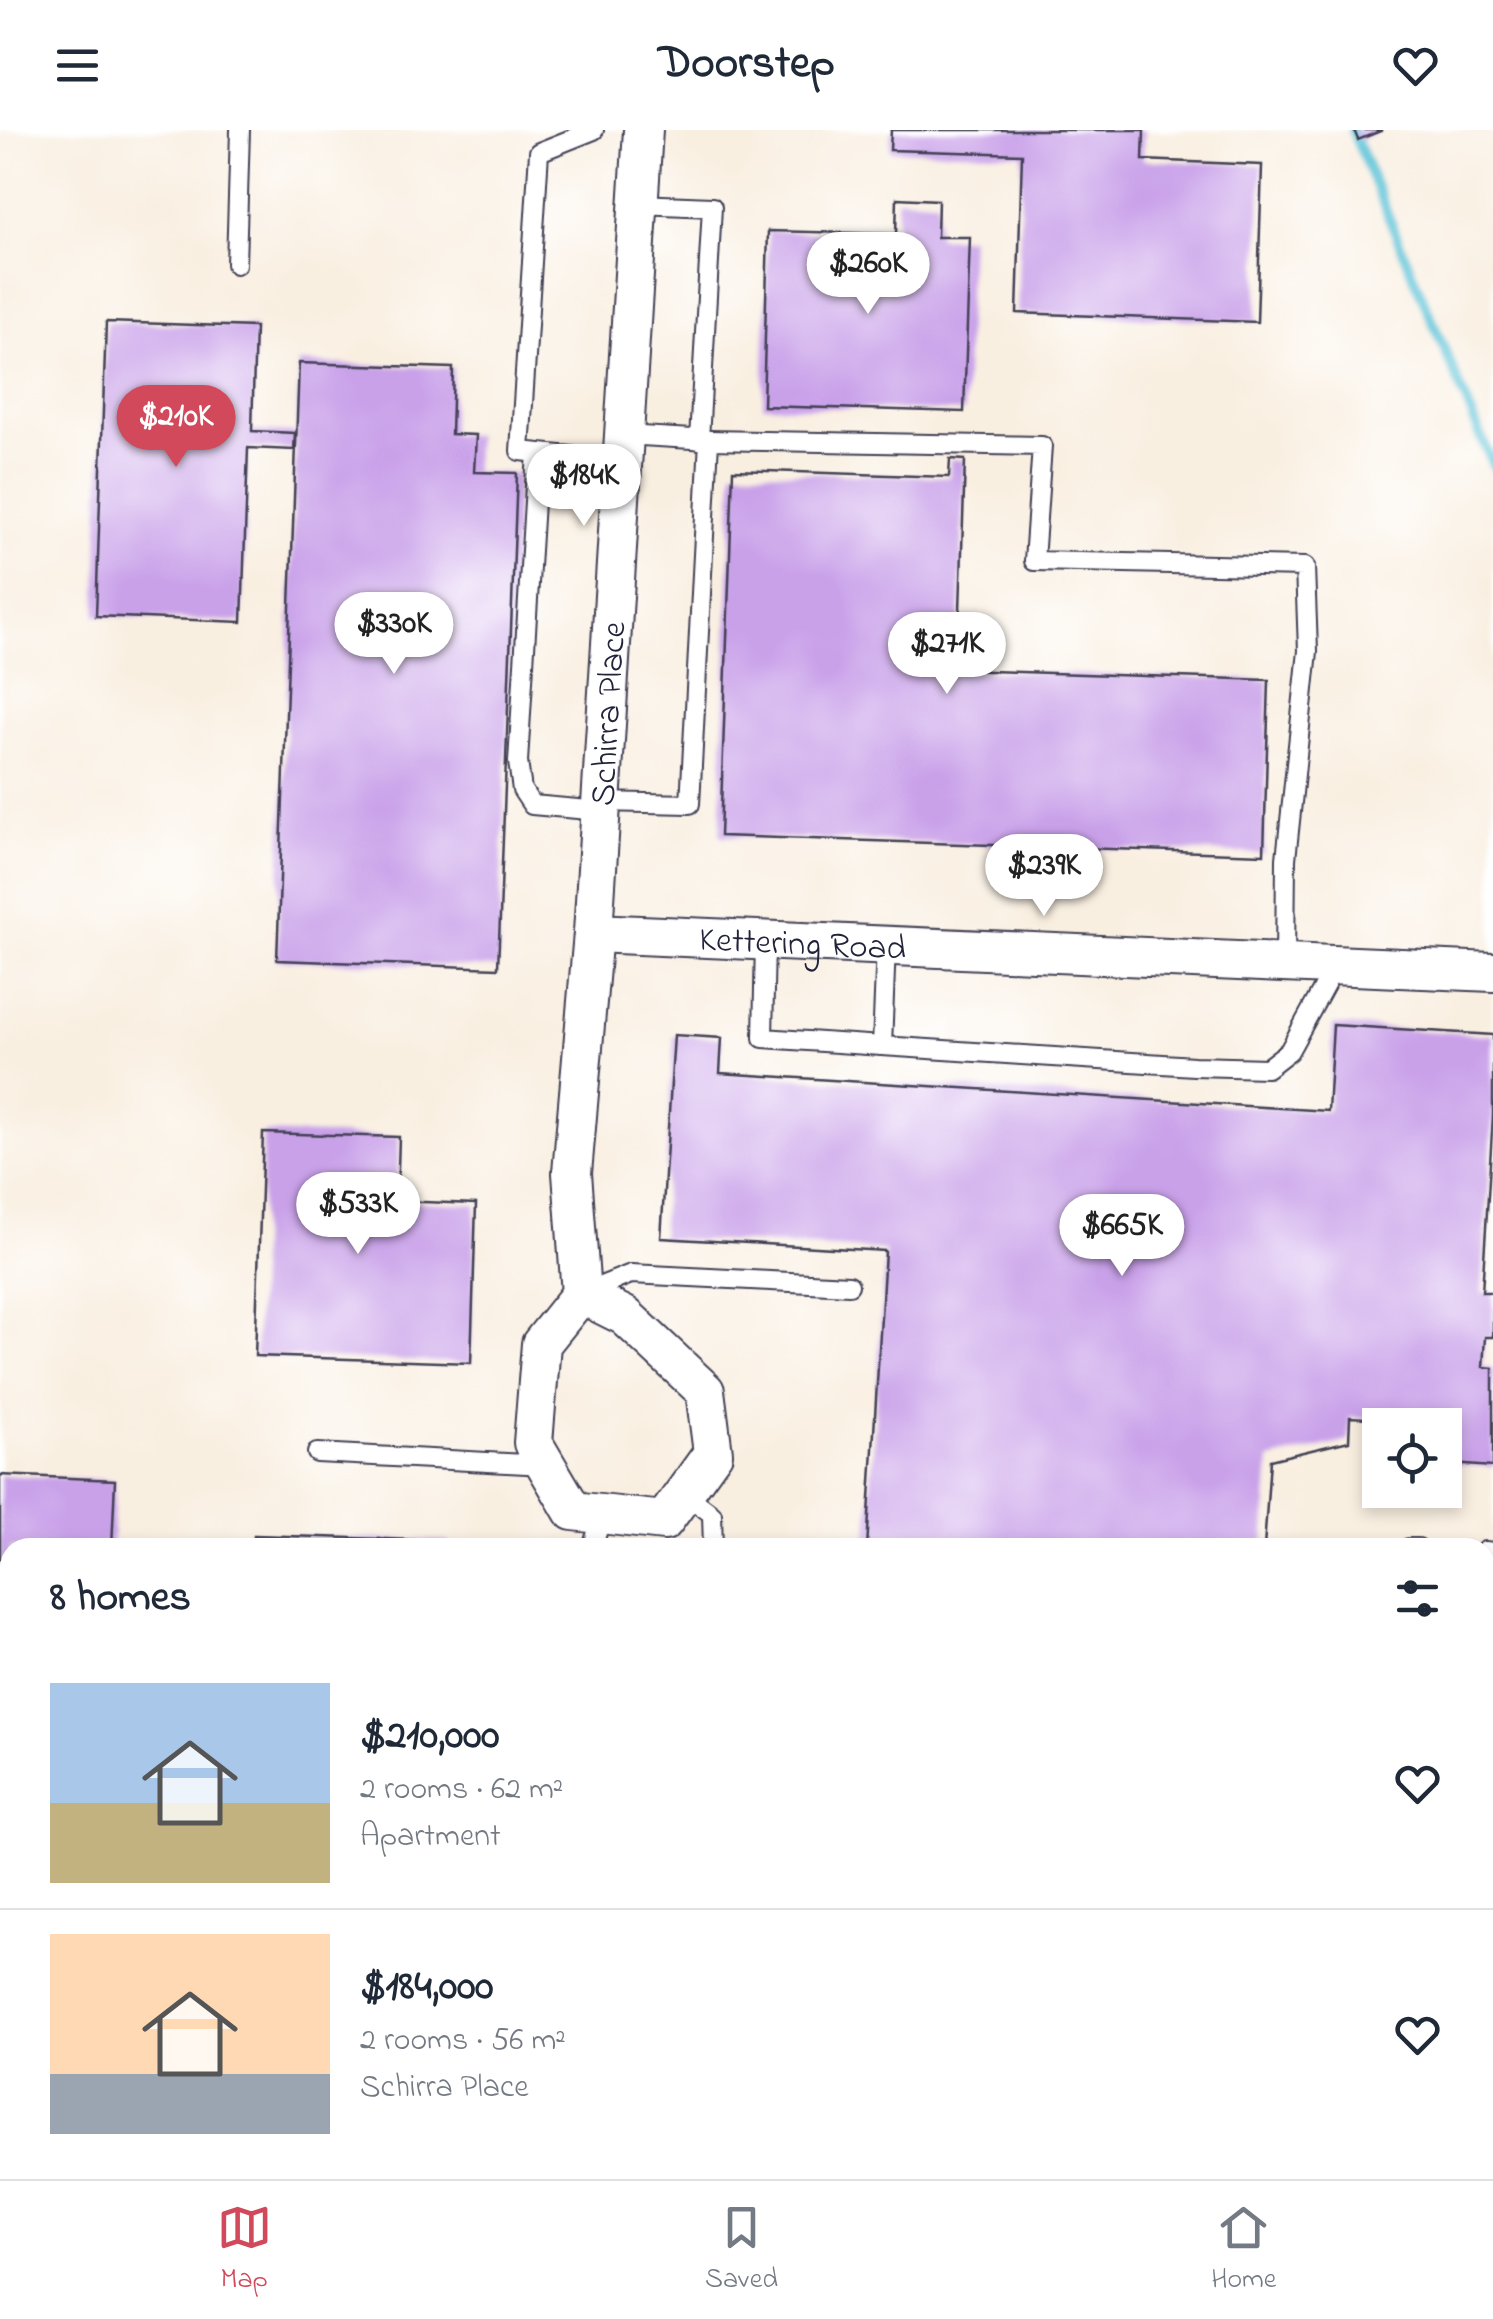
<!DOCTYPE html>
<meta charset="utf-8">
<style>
body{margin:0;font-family:"Indie Flower",sans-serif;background:#f6f6f7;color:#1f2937;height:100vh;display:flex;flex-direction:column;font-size:38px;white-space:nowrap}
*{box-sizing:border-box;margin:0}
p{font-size:32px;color:#747a83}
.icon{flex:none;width:55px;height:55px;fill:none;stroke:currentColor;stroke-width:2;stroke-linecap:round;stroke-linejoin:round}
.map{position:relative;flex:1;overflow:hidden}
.details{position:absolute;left:0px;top:1408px;width:1495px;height:642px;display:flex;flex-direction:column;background:#fff;border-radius:30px 30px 0 0;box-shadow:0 5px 15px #0003}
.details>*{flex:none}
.controls{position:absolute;left:1362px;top:1278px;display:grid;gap:20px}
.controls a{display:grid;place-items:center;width:100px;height:100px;border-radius:0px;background:#fff;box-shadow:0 5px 15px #0003;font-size:50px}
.price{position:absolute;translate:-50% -85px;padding:0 22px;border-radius:35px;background:#fff;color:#222;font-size:32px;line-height:65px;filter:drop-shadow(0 2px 5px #0008)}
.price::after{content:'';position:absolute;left:50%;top:60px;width:30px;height:22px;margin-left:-15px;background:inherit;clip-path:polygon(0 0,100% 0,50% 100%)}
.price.selected{background:#d1495b;color:#fff}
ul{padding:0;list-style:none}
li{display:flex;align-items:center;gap:30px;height:250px;padding:0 50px}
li+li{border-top:2px solid #e0e1e3}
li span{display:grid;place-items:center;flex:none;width:280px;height:200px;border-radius:0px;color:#555}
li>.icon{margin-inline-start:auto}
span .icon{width:120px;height:120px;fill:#fffc;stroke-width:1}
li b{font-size:42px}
h2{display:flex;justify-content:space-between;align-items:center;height:120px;padding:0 50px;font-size:42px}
header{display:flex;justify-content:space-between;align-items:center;height:130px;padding:0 50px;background:#fff;font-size:45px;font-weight:800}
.menu{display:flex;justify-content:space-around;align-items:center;height:140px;border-top:2px solid #e0e1e3;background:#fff;font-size:28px;color:#747a83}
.menu a{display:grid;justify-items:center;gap:5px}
.menu .selected{color:#d1495b}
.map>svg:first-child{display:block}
</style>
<header><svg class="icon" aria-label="menu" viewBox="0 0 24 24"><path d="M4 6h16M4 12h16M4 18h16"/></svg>Doorstep<svg class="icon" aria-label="heart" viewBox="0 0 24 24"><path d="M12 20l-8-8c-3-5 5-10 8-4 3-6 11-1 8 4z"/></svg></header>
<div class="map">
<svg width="1493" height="2049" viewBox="0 0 1493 2049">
<rect width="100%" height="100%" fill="#fff"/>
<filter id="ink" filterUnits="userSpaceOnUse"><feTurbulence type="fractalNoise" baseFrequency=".01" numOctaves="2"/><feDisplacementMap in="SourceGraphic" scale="20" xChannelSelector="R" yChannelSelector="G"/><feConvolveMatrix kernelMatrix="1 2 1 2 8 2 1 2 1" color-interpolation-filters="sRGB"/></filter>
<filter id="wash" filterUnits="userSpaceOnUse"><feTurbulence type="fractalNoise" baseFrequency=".0048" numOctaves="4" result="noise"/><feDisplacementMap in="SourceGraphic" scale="40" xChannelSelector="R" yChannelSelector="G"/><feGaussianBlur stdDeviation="2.25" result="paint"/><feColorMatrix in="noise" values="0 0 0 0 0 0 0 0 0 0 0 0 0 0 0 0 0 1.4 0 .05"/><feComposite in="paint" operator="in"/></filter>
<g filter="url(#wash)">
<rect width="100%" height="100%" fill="#f9efe1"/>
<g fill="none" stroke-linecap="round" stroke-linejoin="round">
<path stroke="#5ac2d7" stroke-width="10" d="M 1352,0 L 1493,335"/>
</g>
<g id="blocks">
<g fill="#c9a1e9">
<path d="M 891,0 L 1144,0 L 1143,30 L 1262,35 L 1257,192 L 1017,183 L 1022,24 L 890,20 Z"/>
<path d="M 1354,0 L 1383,0 L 1358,10 Z"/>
<path d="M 897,68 L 938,70 L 937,107 L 970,107 L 964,282 L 763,276 L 768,101 L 896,104 Z"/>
<path d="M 106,192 L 255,197 L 252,301 L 295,303 L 294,320 L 248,318 L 242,492 L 96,486 Z"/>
<path d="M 299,233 L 453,238 L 451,304 L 476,305 L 474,342 L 517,343 L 498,838 L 277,830 Z"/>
<path d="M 950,329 L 965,330 L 958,540 L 1269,550 L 1264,724 L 720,706 L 733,340 L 949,347 Z"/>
<path d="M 1333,895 L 1493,905 L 1493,985 L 1482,1162 L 1493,1162 L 1493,1207 L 1485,1207 L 1483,1237 L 1493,1238 L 1493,1337 L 1451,1334 L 1453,1293 L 1350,1287 L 1349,1311 L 1270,1330 L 1264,1418 L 867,1418 L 885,1121 L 661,1108 L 674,905 L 722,908 L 720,943 L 1328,981 Z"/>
<path d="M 263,1003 L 399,1007 L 397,1071 L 476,1074 L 471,1233 L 255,1226 Z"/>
<path d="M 0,1345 L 115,1350 L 112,1418 L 10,1418 L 10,1430 L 0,1429 Z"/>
<path d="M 254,1405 L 449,1411 L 449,1418 L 253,1418 Z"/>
<path d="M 1493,1547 L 1493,1601 L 1485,1603 L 1485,1549 Z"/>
<path d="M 1493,1914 L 1493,1962 L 1485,1964 L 1485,1916 Z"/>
<path d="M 835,2040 L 874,2040 L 876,2049 L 816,2049 L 815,2044 Z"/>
<path d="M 1034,2040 L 1091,2040 L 1092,2042 L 1035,2049 Z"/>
</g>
</g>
</g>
<g filter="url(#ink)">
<use href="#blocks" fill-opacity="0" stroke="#424154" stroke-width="2.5"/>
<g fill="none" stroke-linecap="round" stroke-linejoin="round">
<defs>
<g id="service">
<path d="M 594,0 L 539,22 L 520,321 L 622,331"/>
<path d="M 638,74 L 712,77 L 699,310"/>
<path d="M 236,134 L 240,0"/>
<path d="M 709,310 L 1042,316 L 1034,431 L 1305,437 L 1308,521 L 1286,729 L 1285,833"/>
<path d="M 537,323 L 518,632 L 522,660 L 532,675 L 600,681"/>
<path d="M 601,672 L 690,674 L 709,310 L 624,305"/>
<path d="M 765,810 L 763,908 L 882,916"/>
<path d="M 886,815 L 882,916 L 1194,936 L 1267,938 L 1289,921 L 1336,835"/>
<path d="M 586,1162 L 631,1144 L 849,1155"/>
<path d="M 317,1323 L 546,1335"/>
<path d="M 684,1363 L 712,1384 L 713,1418"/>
<path d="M 592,1418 L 603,1384"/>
<path d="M 1409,1418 L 1418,1418"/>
<path d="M 1485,1421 L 1493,1422"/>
</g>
<g id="minor">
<path id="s1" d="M 593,803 L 1493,842"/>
<path id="s2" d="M 581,1164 L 572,1043 L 593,803 L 643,0"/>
<path d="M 581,1164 L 625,1186 L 705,1261 L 713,1323 L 664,1391 L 573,1381 L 533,1313 L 541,1214 Z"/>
<path d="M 532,2049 L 532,2040"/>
</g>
</defs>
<use href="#service" stroke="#424154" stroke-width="22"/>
<use href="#minor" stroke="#424154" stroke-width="42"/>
<use href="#service" stroke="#fff" stroke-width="18"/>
<use href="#minor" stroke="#fff" stroke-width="38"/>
</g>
</g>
<g text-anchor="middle" stroke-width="8" stroke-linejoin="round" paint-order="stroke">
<g font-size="35" fill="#22223b" stroke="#fff">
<text dy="12" stroke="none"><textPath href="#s2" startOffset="582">Schirra Place</textPath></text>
<text dy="12" stroke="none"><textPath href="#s1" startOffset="210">Kettering Road</textPath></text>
</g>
</g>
</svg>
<div class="controls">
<a><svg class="icon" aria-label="locate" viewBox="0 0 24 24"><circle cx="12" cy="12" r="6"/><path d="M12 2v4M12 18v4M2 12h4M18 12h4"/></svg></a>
</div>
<b class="price" style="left:868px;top:187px">$260K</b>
<b class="price selected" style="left:176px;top:340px">$210K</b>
<b class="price" style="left:584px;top:399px">$184K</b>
<b class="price" style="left:394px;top:547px">$330K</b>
<b class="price" style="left:947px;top:567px">$271K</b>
<b class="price" style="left:1044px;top:789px">$239K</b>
<b class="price" style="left:358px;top:1127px">$533K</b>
<b class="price" style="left:1122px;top:1149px">$665K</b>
<section class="details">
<h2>8 homes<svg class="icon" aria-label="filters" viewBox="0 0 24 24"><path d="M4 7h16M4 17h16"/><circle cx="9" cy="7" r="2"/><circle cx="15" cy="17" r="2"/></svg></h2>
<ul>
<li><span style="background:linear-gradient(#a9c7e8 60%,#c2b280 0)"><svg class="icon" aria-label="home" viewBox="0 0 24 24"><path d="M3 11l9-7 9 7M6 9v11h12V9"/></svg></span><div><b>$210,000</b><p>2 rooms · 62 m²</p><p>Apartment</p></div><svg class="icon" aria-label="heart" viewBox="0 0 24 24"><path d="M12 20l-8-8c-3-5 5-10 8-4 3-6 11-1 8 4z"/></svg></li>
<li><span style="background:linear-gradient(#ffd9b3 70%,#9aa5b1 0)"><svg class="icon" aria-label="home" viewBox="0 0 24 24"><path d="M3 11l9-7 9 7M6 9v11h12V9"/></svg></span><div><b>$184,000</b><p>2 rooms · 56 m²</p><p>Schirra Place</p></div><svg class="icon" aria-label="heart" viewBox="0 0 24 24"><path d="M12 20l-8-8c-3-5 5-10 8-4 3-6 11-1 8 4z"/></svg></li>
</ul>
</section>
</div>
<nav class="menu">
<a class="selected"><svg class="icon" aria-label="map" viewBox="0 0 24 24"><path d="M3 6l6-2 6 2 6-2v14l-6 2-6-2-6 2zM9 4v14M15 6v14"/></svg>Map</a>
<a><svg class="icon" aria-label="saved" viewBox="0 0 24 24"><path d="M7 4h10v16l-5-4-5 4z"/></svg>Saved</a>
<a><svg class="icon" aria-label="home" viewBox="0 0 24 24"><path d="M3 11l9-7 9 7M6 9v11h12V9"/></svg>Home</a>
</nav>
